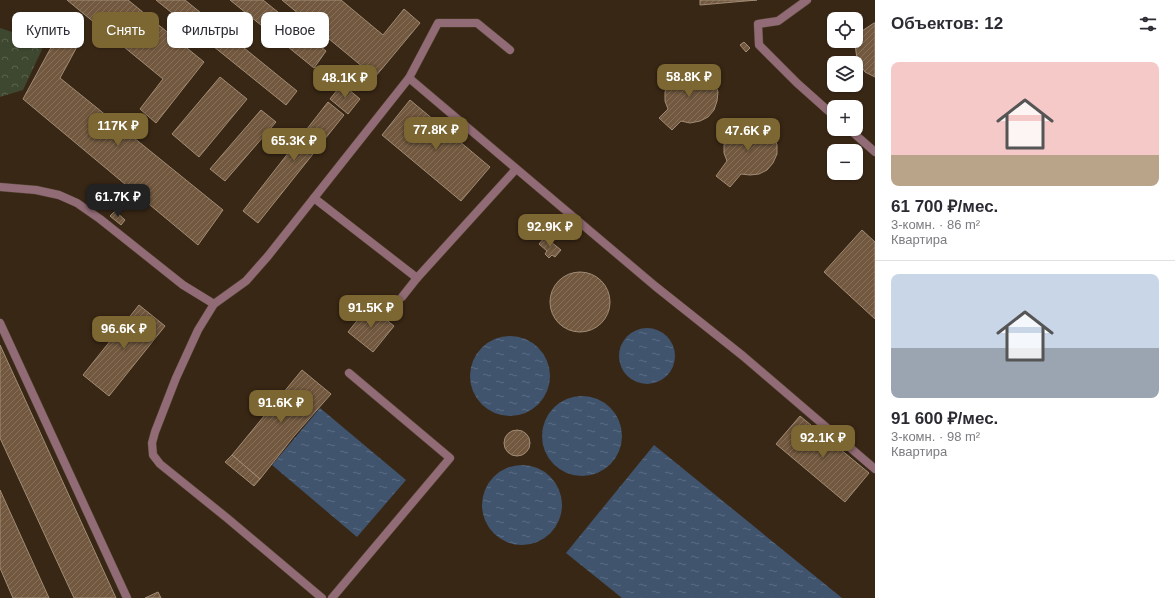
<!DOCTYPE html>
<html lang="ru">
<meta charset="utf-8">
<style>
body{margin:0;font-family:Helvetica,sans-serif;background:#f2f2f3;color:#2b2b33;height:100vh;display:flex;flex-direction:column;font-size:15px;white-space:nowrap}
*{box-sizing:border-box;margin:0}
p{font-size:13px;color:#7c7c81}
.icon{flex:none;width:22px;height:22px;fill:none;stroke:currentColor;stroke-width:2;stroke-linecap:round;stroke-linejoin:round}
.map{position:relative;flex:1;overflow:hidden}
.side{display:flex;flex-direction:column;background:#fff;width:300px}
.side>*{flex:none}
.hud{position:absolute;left:12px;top:12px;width:380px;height:36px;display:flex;gap:8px}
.tools{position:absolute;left:827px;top:12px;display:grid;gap:8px}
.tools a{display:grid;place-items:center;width:36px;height:36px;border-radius:8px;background:#fff;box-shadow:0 1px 3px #0004;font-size:20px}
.price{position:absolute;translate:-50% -34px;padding:0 9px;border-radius:8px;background:#7c6733;color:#fff;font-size:13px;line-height:26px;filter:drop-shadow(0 1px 2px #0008)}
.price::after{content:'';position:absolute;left:50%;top:24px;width:12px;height:9px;margin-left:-6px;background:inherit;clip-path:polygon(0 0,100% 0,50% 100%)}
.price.selected{background:#222;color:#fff}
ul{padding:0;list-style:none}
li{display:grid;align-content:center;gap:8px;height:212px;padding:0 16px}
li+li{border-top:1px solid #e1e1e2}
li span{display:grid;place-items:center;height:124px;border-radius:8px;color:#555}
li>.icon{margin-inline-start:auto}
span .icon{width:72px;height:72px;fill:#fffc;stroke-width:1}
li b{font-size:17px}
h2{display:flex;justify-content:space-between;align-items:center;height:48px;padding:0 16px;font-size:17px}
.tag{padding:0 14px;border-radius:8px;background:#fff;box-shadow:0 1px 3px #0004;font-size:14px;line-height:36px}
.tag.selected{background:#7c6733;color:#fff}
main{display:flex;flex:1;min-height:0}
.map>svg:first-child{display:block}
</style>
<main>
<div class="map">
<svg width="875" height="598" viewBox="0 0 875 598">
<defs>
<pattern id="forest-crowns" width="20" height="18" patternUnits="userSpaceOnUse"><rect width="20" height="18" fill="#3e4830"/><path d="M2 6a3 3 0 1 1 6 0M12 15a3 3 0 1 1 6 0" fill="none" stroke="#5b634e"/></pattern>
<pattern id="water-ripples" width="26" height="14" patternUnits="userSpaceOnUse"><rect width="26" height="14" fill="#40546e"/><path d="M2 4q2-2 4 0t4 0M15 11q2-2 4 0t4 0" fill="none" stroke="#5c6d83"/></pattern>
<pattern id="building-hatch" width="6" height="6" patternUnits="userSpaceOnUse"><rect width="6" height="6" fill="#71583e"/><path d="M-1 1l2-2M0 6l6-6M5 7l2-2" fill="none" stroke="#86705a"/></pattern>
</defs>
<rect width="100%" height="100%" fill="#392715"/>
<path fill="url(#forest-crowns)" d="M 0,28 L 45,43 L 23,90 L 0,97 Z"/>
<g fill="url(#water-ripples)">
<circle cx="647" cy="356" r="28"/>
<circle cx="510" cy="376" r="40"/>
<circle cx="582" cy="436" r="40"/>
<path d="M 320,408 L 406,480 L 357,537 L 272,465 Z"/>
<path d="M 654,445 L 842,598 L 622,598 L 566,553 Z"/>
<circle cx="522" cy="505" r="40"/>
</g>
<g fill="url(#building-hatch)" stroke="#a28c77">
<path d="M 67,0 L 128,0 L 204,62 L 156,123 L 140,109 L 163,79 Z"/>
<path d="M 156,0 L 185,0 L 297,91 L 286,105 Z"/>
<path d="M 230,0 L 263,0 L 326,51 L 314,68 Z"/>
<path d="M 282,0 L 341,0 L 383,35 L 404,9 L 420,23 L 375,77 Z"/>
<path d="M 700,0 L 757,0 L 700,5 Z"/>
<path d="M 874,23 L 875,23 L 875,77 L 865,72 L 857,59 L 855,44 L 862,31 Z"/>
<path d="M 60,31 L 79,43 L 60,78 L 223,210 L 198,245 L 23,99 Z"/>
<path d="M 744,42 L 750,48 L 746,52 L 740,45 Z"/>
<path d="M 686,69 L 695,69 L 703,72 L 710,77 L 715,83 L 718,92 L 717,101 L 714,110 L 708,117 L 700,121 L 690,123 L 681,121 L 672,130 L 659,118 L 668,109 L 665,101 L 665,92 L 667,84 L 672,77 L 679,72 Z"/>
<path d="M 220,77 L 247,99 L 199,157 L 172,134 Z"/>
<path d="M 342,84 L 360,99 L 348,114 L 330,99 Z"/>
<path d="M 410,100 L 490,167 L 461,201 L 382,135 Z"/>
<path d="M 328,102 L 344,115 L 258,223 L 243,211 Z"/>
<path d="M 261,110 L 276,122 L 225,181 L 210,169 Z"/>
<path d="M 746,122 L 754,122 L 762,125 L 769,129 L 774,136 L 777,145 L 777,154 L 773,163 L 767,170 L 759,174 L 750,175 L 741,174 L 730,187 L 716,176 L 727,161 L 724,153 L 724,145 L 727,137 L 731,130 L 738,125 Z"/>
<path d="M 115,211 L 125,220 L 121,225 L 110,216 Z"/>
<path d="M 862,230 L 875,242 L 875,319 L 824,272 Z"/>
<path d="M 545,237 L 561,250 L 555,257 L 552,255 L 549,258 L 545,254 L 547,251 L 539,244 Z"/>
<circle cx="580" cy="302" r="30"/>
<path d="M 139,305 L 165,326 L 109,396 L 83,375 Z"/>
<path d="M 369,306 L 394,326 L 373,352 L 348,332 Z"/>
<path d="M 0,345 L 116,598 L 74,598 L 0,438 Z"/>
<path d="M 302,370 L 331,394 L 294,436 L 260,479 L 232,455 Z"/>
<path d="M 800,416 L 869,473 L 845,502 L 776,444 Z"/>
<circle cx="517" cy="443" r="13"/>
<path d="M 232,455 L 260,479 L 254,486 L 225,462 Z"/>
<path d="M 0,490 L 49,598 L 13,598 L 0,568 Z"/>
<path d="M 158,592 L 161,598 L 145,598 Z"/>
</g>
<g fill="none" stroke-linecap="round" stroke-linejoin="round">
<defs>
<g id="lane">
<path d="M 807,0 L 778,21 L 758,24 L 759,45 L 797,83 L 834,116"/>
<path d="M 409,78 L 438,23 L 477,23 L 510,50"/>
<path d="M 849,129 L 875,152"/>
<path d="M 314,198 L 417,278 L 516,169"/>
<path d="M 402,297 L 417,278"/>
<path d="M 0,323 L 127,598"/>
<path d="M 322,598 L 227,518 L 160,464 L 153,455 L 152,443 L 155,432 L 176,378 L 198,330 L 214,304 L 246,281 L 268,256 L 409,78 L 655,286 L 743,356 L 875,469"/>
<path d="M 332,598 L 450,458 L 349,373"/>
</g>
<path id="street" d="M 0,187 L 36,190 L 59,195 L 77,203 L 100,219 L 183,285 L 214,304"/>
</defs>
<use href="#lane" stroke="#544332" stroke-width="9"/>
<use href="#street" stroke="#544332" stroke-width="9"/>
<use href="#lane" stroke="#916b76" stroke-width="8"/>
<use href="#street" stroke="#916b76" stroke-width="8"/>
</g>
</svg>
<div class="tools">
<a><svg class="icon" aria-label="locate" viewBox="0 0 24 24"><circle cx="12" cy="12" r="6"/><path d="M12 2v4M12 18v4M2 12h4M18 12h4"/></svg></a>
<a><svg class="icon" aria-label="layers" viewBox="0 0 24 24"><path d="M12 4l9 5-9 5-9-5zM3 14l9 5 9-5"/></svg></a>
<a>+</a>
<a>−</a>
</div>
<b class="price" style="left:689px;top:98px">58.8K ₽</b>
<b class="price" style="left:345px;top:99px">48.1K ₽</b>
<b class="price" style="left:118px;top:147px">117K ₽</b>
<b class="price" style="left:436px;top:151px">77.8K ₽</b>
<b class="price" style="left:748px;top:152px">47.6K ₽</b>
<b class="price" style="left:294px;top:162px">65.3K ₽</b>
<b class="price selected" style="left:118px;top:218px">61.7K ₽</b>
<b class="price" style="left:550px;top:248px">92.9K ₽</b>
<b class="price" style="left:371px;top:329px">91.5K ₽</b>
<b class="price" style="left:124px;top:350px">96.6K ₽</b>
<b class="price" style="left:281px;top:424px">91.6K ₽</b>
<b class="price" style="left:823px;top:459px">92.1K ₽</b>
<div class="hud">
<a class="tag">Купить</a>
<a class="tag selected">Снять</a>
<a class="tag">Фильтры</a>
<a class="tag">Новое</a>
</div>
</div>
<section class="side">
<h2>Объектов: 12<svg class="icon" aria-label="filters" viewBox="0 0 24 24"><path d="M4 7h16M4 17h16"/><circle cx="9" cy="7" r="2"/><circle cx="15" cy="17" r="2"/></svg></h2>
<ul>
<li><span style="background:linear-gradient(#f6c9c9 75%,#b9a48a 0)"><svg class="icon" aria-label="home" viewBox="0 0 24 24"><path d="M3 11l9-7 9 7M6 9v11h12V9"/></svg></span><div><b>61 700 ₽/мес.</b><p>3-комн. · 86 m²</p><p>Квартира</p></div></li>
<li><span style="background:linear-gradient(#c9d6e8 60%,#9aa5b1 0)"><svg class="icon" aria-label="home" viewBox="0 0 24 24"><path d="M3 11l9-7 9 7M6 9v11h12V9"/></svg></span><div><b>91 600 ₽/мес.</b><p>3-комн. · 98 m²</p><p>Квартира</p></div></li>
</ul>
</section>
</main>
